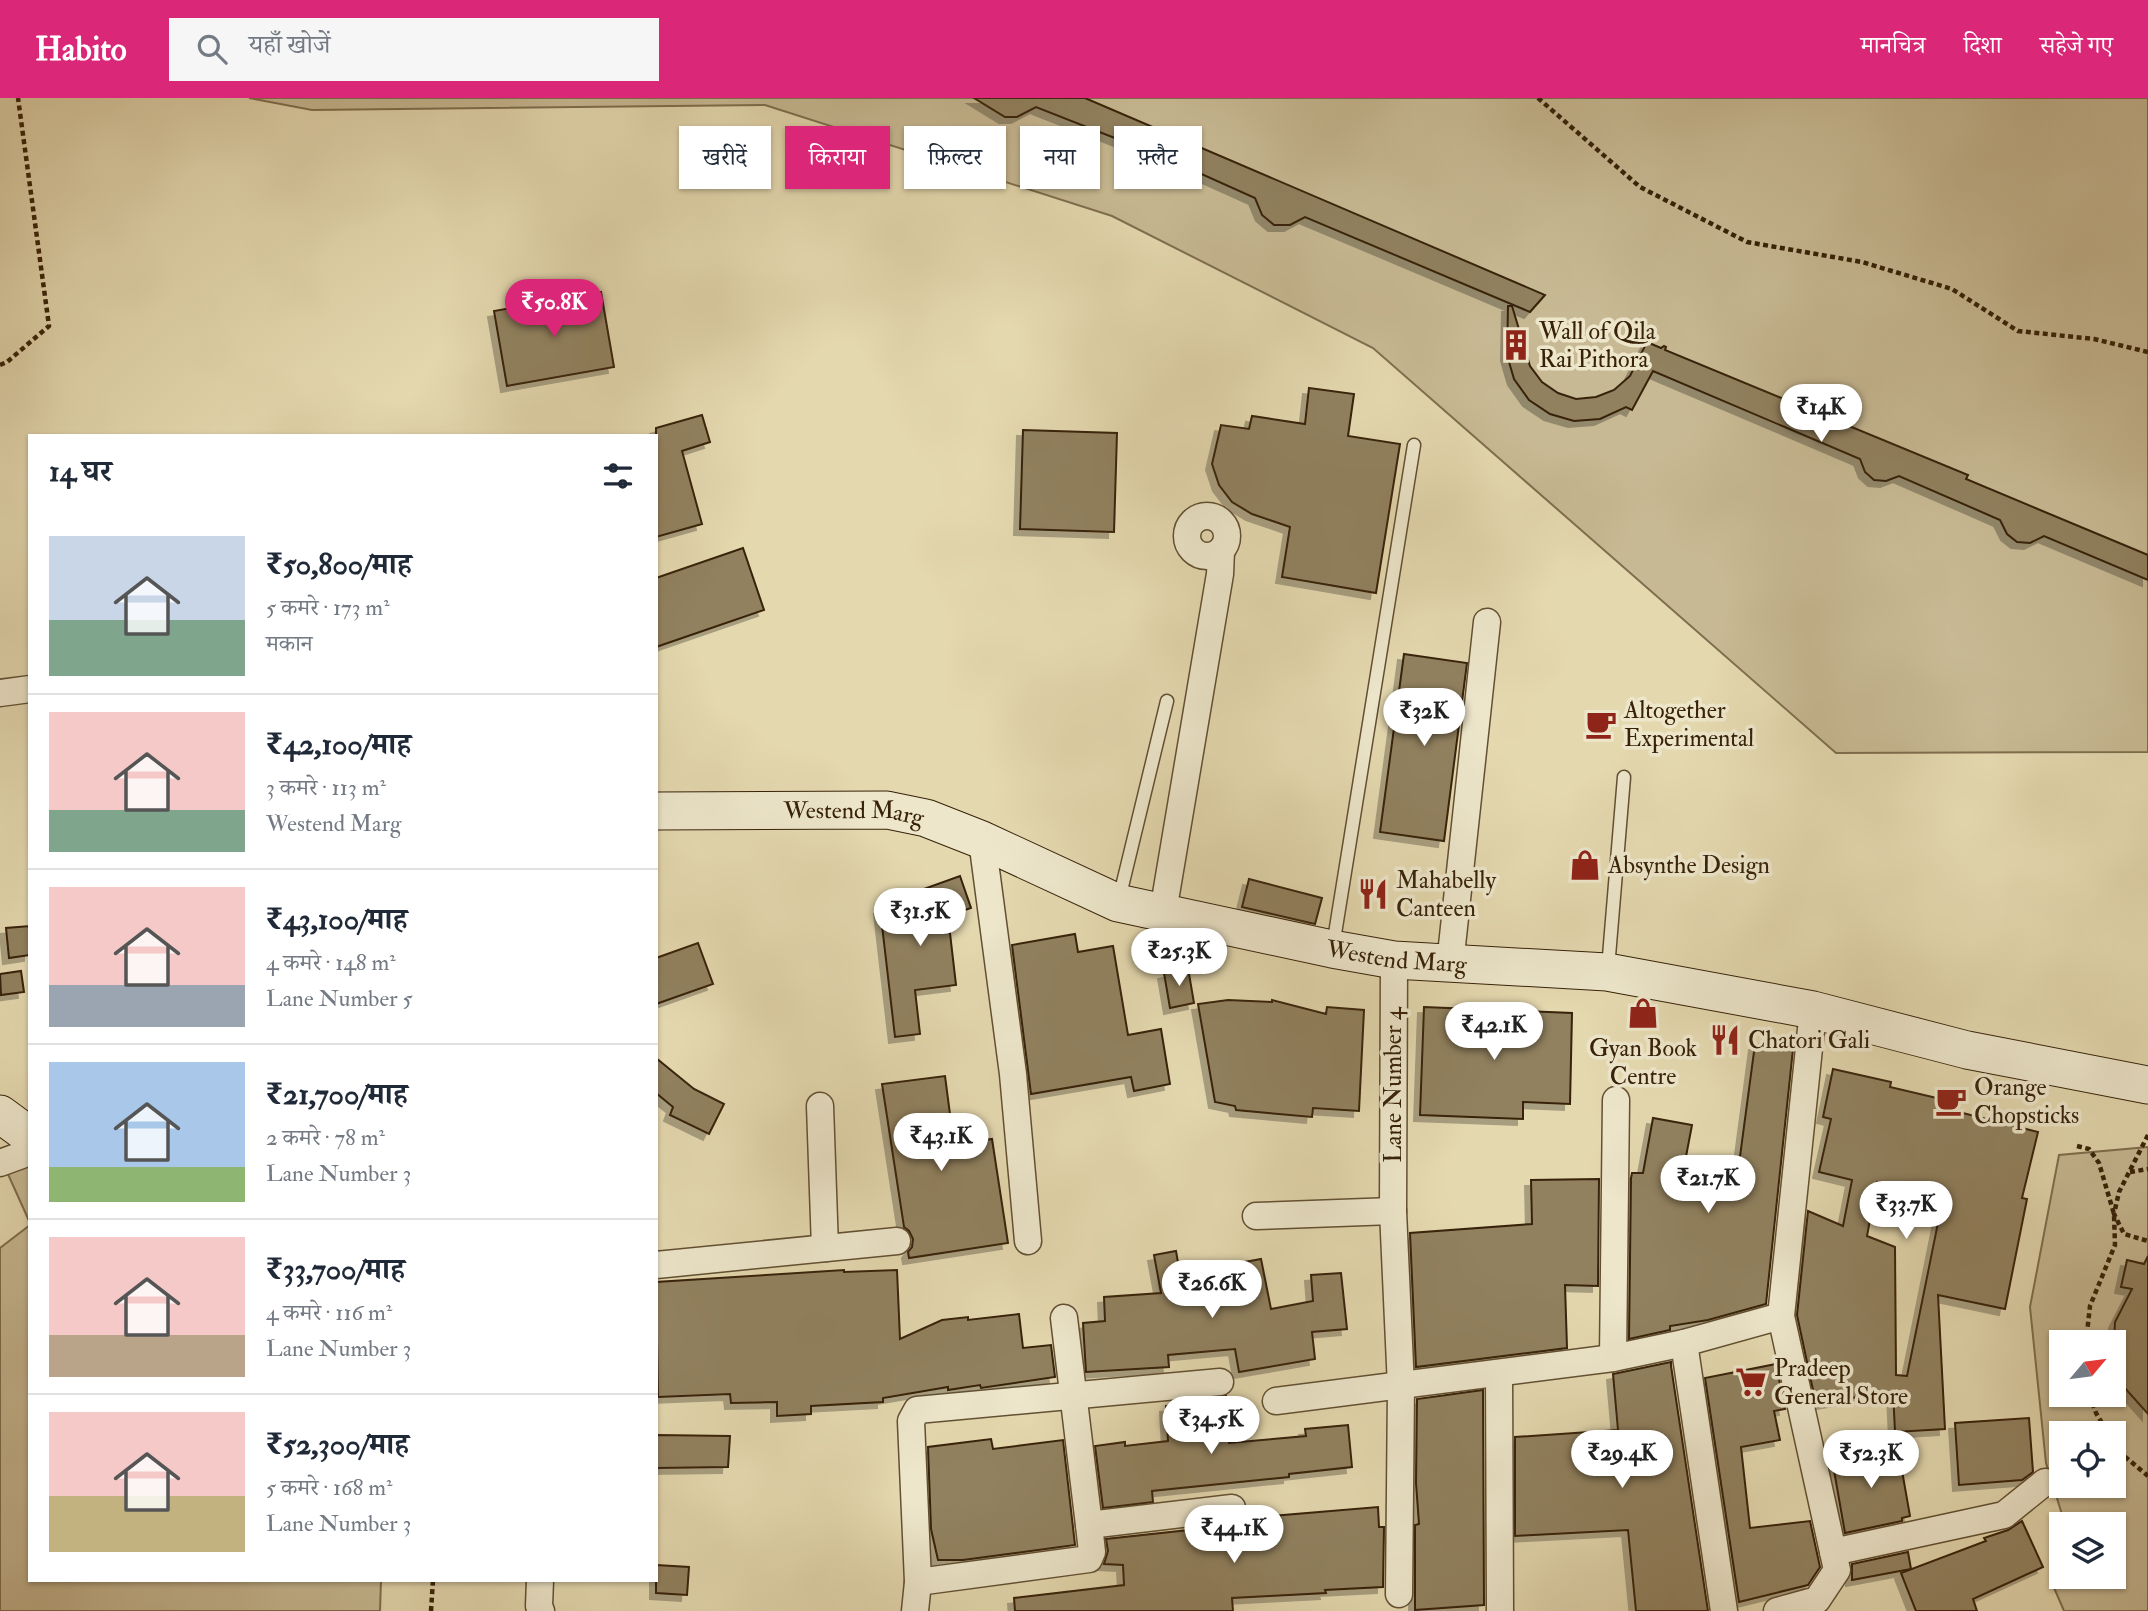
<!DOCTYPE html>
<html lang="hi">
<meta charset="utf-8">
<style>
body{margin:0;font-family:"IM FELL Double Pica","Noto Serif Devanagari",serif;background:#f6f6f7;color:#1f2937;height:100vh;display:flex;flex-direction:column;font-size:26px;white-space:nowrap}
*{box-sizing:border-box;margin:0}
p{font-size:23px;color:#747a83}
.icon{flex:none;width:38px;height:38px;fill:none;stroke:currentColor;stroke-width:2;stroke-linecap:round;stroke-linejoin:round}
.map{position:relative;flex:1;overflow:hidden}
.drawer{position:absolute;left:28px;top:336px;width:630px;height:1148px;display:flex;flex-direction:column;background:#fff;border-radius:0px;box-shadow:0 2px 5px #0004}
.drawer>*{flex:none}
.hud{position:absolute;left:679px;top:28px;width:665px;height:63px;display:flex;gap:14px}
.needle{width:46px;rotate:61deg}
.controls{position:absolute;left:2049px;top:1232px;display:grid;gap:14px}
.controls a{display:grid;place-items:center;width:77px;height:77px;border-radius:0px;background:#fff;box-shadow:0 2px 5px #0004;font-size:35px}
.price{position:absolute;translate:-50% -60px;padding:0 16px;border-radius:24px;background:#fff;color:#222;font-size:23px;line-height:46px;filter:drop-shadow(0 2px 4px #0008)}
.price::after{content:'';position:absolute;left:50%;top:42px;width:21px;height:16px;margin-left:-10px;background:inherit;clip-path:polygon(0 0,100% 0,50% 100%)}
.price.active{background:#db2777;color:#fff}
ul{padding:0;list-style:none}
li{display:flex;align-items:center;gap:21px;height:175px;padding:0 21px}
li+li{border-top:2px solid #e0e1e3}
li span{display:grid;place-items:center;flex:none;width:196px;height:140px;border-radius:0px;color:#555}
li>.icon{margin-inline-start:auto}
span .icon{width:84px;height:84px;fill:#fffc;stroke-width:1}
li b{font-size:30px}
h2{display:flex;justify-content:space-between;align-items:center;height:84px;padding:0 21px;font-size:30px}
.chip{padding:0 24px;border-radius:0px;background:#fff;box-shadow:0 2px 5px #0004;font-size:24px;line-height:63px}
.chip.active{background:#db2777;color:#fff}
header{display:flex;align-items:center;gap:42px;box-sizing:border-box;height:98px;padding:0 35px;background:#db2777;color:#fff}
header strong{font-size:33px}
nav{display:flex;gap:38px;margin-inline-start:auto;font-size:24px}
.search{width:490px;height:63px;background:#f6f6f7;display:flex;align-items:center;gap:18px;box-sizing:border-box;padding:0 24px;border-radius:0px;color:#747a83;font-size:26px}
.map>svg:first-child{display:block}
</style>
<header>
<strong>Habito</strong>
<div class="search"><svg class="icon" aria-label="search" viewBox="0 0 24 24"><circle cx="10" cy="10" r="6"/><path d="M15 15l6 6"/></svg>यहाँ खोजें</div>
<nav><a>मानचित्र</a><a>दिशा</a><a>सहेजे गए</a></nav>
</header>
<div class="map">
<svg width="2148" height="1513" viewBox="0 0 2148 1513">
<defs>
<filter id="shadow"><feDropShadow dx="-6" dy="6" stdDeviation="0" flood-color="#0004"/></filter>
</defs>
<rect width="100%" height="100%" fill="#e4d8af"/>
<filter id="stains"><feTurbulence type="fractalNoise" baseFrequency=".00286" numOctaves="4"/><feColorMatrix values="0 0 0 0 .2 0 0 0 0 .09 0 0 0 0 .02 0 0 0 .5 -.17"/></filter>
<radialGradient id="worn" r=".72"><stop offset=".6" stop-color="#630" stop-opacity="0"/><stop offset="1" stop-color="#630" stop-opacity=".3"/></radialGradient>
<g fill="#c7b993" stroke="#7f6e4e" stroke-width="2" fill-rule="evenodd">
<path d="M 249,0 L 2148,0 L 2148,654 L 1836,655 L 1373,250 L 1112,118 L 765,7 L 312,12 Z"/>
<path d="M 2148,1049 L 2148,1513 L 2064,1513 L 2052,1485 L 2061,1479 L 2114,1479 L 2114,1426 L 2065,1426 L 2046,1365 L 2030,1209 L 2059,1057 ZM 2062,1244 L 2114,1244 L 2114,1297 L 2062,1297 ZM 2062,1335 L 2114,1335 L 2114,1388 L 2062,1388 Z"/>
<path d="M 30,1066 L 30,1125 L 7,1074 Z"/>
<path d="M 30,1127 L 30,1482 L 381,1482 L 380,1513 L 0,1513 L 0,1150 Z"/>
</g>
<g fill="#91815f" stroke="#372208" stroke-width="2" fill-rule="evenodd" filter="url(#shadow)">
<path d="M 974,0 L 1085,0 L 1545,197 L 1530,214 L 1305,119 L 1290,127 L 1274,127 L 1262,117 L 1255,100 L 1166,60 L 1153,67 L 1139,66 L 1130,58 L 1125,44 L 1036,9 L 1017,19 L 1005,19 Z"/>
<path d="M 601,194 L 614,269 L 507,288 L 494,213 Z"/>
<path d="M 1508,208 L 1512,208 L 1530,268 L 1542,284 L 1558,295 L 1576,301 L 1596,299 L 1614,292 L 1630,278 L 1647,244 L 1661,250 L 1664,248 L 1666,249 L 1665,252 L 1968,377 L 1966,381 L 2148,457 L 2148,482 L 2044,438 L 2030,445 L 2017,444 L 2007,436 L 2000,422 L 1899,378 L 1886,383 L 1874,382 L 1865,374 L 1860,361 L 1653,273 L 1632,312 L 1626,309 L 1600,321 L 1574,323 L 1550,316 L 1529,302 L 1514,281 L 1507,257 Z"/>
<path d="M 1309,290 L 1354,296 L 1348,338 L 1400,346 L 1376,495 L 1282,479 L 1290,429 L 1252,416 L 1232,404 L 1219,387 L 1212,366 L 1221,327 L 1249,331 L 1252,318 L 1305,326 Z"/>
<path d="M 702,317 L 710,344 L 682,353 L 702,426 L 656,439 L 656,330 Z"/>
<path d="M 1023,332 L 1117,335 L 1114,434 L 1020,431 Z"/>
<path d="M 743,450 L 764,512 L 656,549 L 656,480 Z"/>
<path d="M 1404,556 L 1467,565 L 1444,743 L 1380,734 Z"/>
<path d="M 960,778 L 971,810 L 948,818 L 956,887 L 915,892 L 920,936 L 895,939 L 880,810 L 911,806 L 907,797 Z"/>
<path d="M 1249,781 L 1322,800 L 1315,826 L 1242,809 Z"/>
<path d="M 30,828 L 30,857 L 9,860 L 6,830 Z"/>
<path d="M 1075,836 L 1078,854 L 1113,848 L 1128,937 L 1161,931 L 1170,986 L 1134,993 L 1131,979 L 1031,996 L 1012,847 Z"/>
<path d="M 698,845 L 713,886 L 656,906 L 656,860 Z"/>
<path d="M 1188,870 L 1194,905 L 1170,910 L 1164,875 Z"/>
<path d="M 21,873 L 24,894 L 1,897 L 0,876 Z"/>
<path d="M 1228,902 L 1272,904 L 1272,902 L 1326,916 L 1327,909 L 1364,912 L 1359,1013 L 1313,1010 L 1312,1019 L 1236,1012 L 1235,1008 L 1215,1004 L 1198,906 Z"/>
<path d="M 1424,909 L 1572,915 L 1570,1006 L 1523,1004 L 1523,1021 L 1420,1017 Z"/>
<path d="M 1755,946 L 1793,951 L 1766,1206 L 1708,1222 L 1670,1228 L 1670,1232 L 1629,1241 L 1631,1080 L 1632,1075 L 1643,1075 L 1653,1020 L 1692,1027 L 1684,1069 L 1737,1081 Z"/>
<path d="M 656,960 L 694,991 L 724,1006 L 709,1036 L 670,1017 L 673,1009 L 656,995 Z"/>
<path d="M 1833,971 L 1891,984 L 1890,989 L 1941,1001 L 1939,1009 L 2038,1034 L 2022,1100 L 2027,1101 L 2005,1211 L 1938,1197 L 1945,1331 L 1895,1334 L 1893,1293 L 1816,1306 L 1797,1217 L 1808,1113 L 1843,1128 L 1852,1082 L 1819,1074 L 1831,1021 L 1823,1019 ZM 1877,1084 L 1943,1100 L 1907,1278 L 1896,1277 L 1895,1149 L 1867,1138 Z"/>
<path d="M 945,978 L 954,1047 L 992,1041 L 1008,1145 L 909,1160 L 908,1154 L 912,1149 L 913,1141 L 909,1133 L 904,1129 L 882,986 Z"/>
<path d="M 1599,1081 L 1598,1188 L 1565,1187 L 1567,1250 L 1416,1269 L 1410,1135 L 1532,1126 L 1531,1082 Z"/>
<path d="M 1176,1153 L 1180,1176 L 1261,1161 L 1271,1211 L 1313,1203 L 1311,1177 L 1341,1175 L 1347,1231 L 1312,1234 L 1315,1261 L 1239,1274 L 1235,1251 L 1168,1257 L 1169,1269 L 1086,1274 L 1083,1225 L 1105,1223 L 1104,1199 L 1161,1195 L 1154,1157 Z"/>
<path d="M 2148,1158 L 2148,1316 L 2123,1288 L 2114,1260 L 2114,1244 L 2115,1224 L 2132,1191 L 2121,1189 L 2127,1162 L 2144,1166 Z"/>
<path d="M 844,1172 L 844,1174 L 897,1172 L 900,1241 L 942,1222 L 968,1219 L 968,1222 L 1019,1216 L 1023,1250 L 1051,1247 L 1055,1279 L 981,1290 L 980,1287 L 948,1292 L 948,1289 L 883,1300 L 883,1304 L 811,1308 L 811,1316 L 777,1318 L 777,1304 L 731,1305 L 730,1296 L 658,1299 L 656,1184 Z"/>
<path d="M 1671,1264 L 1671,1268 L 1708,1513 L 1636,1513 L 1628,1432 L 1515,1438 L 1515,1339 L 1618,1332 L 1613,1276 Z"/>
<path d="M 1776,1266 L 1785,1311 L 1774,1313 L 1780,1342 L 1741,1349 L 1750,1430 L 1810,1423 L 1820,1469 L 1808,1487 L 1739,1504 L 1705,1280 Z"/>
<path d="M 1483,1292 L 1484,1507 L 1415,1512 L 1415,1427 L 1419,1426 L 1416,1385 L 1417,1301 Z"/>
<path d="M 1226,1298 L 1229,1345 L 1306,1338 L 1305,1331 L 1348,1327 L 1352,1369 L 1289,1376 L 1289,1379 L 1152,1393 L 1153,1404 L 1103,1410 L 1095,1348 L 1125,1344 L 1125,1348 L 1168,1343 L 1166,1308 L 1202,1306 L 1201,1302 Z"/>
<path d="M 2029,1320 L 2033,1374 L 2022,1382 L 1959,1387 L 1955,1325 Z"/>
<path d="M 656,1337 L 730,1338 L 728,1369 L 656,1370 Z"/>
<path d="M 991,1341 L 993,1351 L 1063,1342 L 1075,1447 L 963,1462 L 938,1462 L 931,1431 L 928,1349 Z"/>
<path d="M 1898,1350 L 1910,1418 L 1902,1420 L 1902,1423 L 1845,1435 L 1832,1361 Z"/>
<path d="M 1378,1409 L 1379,1429 L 1384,1429 L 1383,1489 L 1325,1492 L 1326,1495 L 1232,1500 L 1233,1513 L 1015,1513 L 1014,1500 L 1124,1487 L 1123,1467 L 1104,1466 L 1108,1453 L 1106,1441 L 1272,1423 L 1272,1418 Z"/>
<path d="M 2022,1423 L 2043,1469 L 1973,1501 L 1977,1513 L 1916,1513 L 1901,1475 L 1986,1443 L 1984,1440 L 2008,1432 Z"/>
<path d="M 1908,1454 L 1911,1471 L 1852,1482 L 1852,1466 Z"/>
<path d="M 656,1467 L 689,1469 L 687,1497 L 656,1495 Z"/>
</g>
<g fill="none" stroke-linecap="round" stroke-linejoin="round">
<defs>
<g id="lane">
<path d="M 1119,801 L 1167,603"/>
<path d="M 1333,848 L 1414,347"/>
<path d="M 1608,870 L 1624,679"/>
</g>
<g id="street">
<circle cx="1207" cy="438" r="20"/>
<path d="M 0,595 L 30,591"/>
<path d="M 982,742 L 1013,976 L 1028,1143"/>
<path d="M 1163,814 L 1220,476 L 1221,453"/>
<path d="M 1394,862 L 1393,1113 L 1401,1289 L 1399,1496"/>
<path d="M 1450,866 L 1487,524"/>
<path d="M 820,1008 L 825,1150"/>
<path d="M 0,1065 L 30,1054"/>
<path d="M 1256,1118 L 1393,1113"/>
<path d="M 656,1167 L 897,1143"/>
<path d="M 1684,1245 L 1724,1513"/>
<path d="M 1613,1260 L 1616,1002"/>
<path d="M 1499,1275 L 1500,1513"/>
<path d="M 1276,1303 L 1613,1260 L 1684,1245 L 1781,1218"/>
<path d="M 1089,1427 L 1232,1410"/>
<path d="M 1833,1454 L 2004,1417 L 2045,1384"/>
<path d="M 540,1482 L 539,1508 L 541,1513"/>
<path d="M 918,1484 L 1089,1461 L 1092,1454 L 1089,1427 L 1064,1220"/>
<path d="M 915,1513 L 918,1484 L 911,1323 L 917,1312 L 1220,1284"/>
<path d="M 1777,1513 L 1817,1502 L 1837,1472 L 1781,1218 L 1813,912"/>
</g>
<g id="secondary">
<path id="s1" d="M 656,713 L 887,712 L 926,720 L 982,742 L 1118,805 L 1332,851 L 1394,862 L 1607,874 L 1813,912 L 1967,952 L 2148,987"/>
<path d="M 0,1016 L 30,1038"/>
</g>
</defs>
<use href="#lane" stroke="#625032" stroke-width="15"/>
<use href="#street" stroke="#625032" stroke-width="29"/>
<use href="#secondary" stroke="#372208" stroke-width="39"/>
<g stroke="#372208" stroke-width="4.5" stroke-dasharray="5 3.5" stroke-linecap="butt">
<path d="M 1538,0 L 1640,89 L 1747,144 L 1862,164 L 1952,191 L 2018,233 L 2094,241 L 2148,254"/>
<path d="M 0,267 L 7,264 L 49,228 L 18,0"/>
<path d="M 2148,1037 L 2119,1094 L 2114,1116 L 2124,1136 L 2148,1143"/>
<path d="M 2077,1048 L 2089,1051 L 2099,1065 L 2114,1116 L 2115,1147 L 2090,1208 L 2086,1244"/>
<path d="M 2130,1074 L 2148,1071"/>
<path d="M 2090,1297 L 2096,1315 L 2108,1335"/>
<path d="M 2114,1346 L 2117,1352 L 2148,1378"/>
<path d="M 431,1513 L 433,1482"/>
</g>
<use href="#lane" stroke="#ede6cb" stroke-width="12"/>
<use href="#street" stroke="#ede6cb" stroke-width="26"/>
<use href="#secondary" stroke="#ede6cb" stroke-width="37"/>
</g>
<defs>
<symbol id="building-bare" viewBox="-9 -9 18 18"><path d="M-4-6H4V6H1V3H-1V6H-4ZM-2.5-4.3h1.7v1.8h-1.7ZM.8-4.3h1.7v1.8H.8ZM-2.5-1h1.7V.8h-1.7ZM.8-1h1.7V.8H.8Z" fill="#8f2418" stroke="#ede6cb" stroke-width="2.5" paint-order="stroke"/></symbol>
<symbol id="cafe-bare" viewBox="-9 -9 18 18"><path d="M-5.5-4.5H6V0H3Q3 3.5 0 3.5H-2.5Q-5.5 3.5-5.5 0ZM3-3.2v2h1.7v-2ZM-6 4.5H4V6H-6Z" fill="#8f2418" stroke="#ede6cb" stroke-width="2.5" paint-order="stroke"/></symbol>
<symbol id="shop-bare" viewBox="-9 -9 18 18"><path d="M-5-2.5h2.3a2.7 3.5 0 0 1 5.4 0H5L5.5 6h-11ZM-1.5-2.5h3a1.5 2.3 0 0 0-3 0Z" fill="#8f2418" stroke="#ede6cb" stroke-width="2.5" paint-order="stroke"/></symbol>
<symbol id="restaurant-bare" viewBox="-9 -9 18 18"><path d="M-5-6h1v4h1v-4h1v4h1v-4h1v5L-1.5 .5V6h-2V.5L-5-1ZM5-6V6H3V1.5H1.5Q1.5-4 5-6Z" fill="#8f2418" stroke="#ede6cb" stroke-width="2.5" paint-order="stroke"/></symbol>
<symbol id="supermarket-bare" viewBox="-9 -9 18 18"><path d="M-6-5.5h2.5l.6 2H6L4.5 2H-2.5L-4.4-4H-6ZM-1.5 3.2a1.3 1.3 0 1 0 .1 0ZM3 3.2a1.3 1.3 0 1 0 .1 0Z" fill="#8f2418" stroke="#ede6cb" stroke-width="2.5" paint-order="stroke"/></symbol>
</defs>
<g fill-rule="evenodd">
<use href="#building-bare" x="1494" y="225" width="44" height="44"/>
<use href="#cafe-bare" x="1579" y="604" width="44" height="44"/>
<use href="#shop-bare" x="1563" y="745" width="44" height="44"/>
<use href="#restaurant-bare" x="1351" y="774" width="44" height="44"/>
<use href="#shop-bare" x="1621" y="893" width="44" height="44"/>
<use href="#restaurant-bare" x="1703" y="920" width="44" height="44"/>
<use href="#cafe-bare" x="1929" y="981" width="44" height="44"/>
<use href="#supermarket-bare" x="1729" y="1262" width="44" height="44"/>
</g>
<g text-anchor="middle" stroke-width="7" stroke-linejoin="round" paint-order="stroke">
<g font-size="24" fill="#372208" stroke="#ede6cb" text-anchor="start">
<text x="1539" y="241">Wall of Qila<tspan x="1539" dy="28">Rai Pithora</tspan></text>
<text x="1624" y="620">Altogether<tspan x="1624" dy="28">Experimental</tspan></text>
<text x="1608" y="775">Absynthe Design</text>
<text x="1396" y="790">Mahabelly<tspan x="1396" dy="28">Canteen</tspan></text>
<text x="1748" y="950">Chatori Gali</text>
<text x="1643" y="958" text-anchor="middle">Gyan Book<tspan x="1643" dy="28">Centre</tspan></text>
<text x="1974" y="997">Orange<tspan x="1974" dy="28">Chopsticks</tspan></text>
<text x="1774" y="1278">Pradeep<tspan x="1774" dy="28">General Store</tspan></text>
</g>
<g font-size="24" fill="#372208" stroke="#ede6cb">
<text dy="8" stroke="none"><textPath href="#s1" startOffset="198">Westend Marg</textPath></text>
<text dy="8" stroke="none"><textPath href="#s1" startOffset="765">Westend Marg</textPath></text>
<text transform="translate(1393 987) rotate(-90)" y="8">Lane Number 4</text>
</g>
</g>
<rect width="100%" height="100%" filter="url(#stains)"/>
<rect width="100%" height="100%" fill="url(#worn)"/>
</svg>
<div class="controls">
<a><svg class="needle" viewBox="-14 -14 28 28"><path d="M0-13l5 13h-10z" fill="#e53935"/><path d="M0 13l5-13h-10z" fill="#747a83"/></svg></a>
<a><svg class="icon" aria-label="locate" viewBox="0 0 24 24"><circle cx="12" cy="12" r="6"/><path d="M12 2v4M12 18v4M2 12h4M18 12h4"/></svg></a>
<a><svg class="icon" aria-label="layers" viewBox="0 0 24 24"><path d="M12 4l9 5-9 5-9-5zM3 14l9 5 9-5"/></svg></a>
</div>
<b class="price active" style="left:554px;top:241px">₹50.8K</b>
<b class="price" style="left:1821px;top:346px">₹14K</b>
<b class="price" style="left:1424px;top:650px">₹32K</b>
<b class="price" style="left:920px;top:850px">₹31.5K</b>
<b class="price" style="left:1179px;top:890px">₹25.3K</b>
<b class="price" style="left:1494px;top:964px">₹42.1K</b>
<b class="price" style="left:941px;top:1075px">₹43.1K</b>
<b class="price" style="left:1708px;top:1117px">₹21.7K</b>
<b class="price" style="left:1906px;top:1143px">₹33.7K</b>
<b class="price" style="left:1212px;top:1222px">₹26.6K</b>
<b class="price" style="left:1211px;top:1358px">₹34.5K</b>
<b class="price" style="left:1622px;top:1392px">₹29.4K</b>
<b class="price" style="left:1871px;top:1392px">₹52.3K</b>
<b class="price" style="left:1234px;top:1467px">₹44.1K</b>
<div class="hud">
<a class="chip">खरीदें</a>
<a class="chip active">किराया</a>
<a class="chip">फ़िल्टर</a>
<a class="chip">नया</a>
<a class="chip">फ़्लैट</a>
</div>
<section class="drawer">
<h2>14 घर<svg class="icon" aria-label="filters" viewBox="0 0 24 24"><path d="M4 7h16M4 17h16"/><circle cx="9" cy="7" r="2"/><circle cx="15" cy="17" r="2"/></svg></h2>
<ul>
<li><span style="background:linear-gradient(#c9d6e8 60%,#7fa58c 0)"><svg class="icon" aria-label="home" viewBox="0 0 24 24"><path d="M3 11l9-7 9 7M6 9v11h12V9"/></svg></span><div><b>₹50,800/माह</b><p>5 कमरे · 173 m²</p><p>मकान</p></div></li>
<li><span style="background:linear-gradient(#f6c9c9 70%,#7fa58c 0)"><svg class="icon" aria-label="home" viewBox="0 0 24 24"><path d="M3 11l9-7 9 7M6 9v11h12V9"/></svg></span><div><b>₹42,100/माह</b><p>3 कमरे · 113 m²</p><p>Westend Marg</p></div></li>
<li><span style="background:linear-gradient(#f6c9c9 70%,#9aa5b1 0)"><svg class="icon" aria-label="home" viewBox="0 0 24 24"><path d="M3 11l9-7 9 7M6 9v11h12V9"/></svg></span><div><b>₹43,100/माह</b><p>4 कमरे · 148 m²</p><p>Lane Number 5</p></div></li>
<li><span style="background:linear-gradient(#a9c7e8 75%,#8fb573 0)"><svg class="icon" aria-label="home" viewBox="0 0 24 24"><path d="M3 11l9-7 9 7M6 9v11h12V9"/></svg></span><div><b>₹21,700/माह</b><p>2 कमरे · 78 m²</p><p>Lane Number 3</p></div></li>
<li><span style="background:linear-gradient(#f6c9c9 70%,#b9a48a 0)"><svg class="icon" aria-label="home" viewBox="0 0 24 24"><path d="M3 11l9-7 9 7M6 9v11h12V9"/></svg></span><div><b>₹33,700/माह</b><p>4 कमरे · 116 m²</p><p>Lane Number 3</p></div></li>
<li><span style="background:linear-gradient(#f6c9c9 60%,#c2b280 0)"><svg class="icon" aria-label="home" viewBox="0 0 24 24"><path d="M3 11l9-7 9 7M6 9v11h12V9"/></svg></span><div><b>₹52,300/माह</b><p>5 कमरे · 168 m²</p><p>Lane Number 3</p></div></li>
</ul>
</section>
</div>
